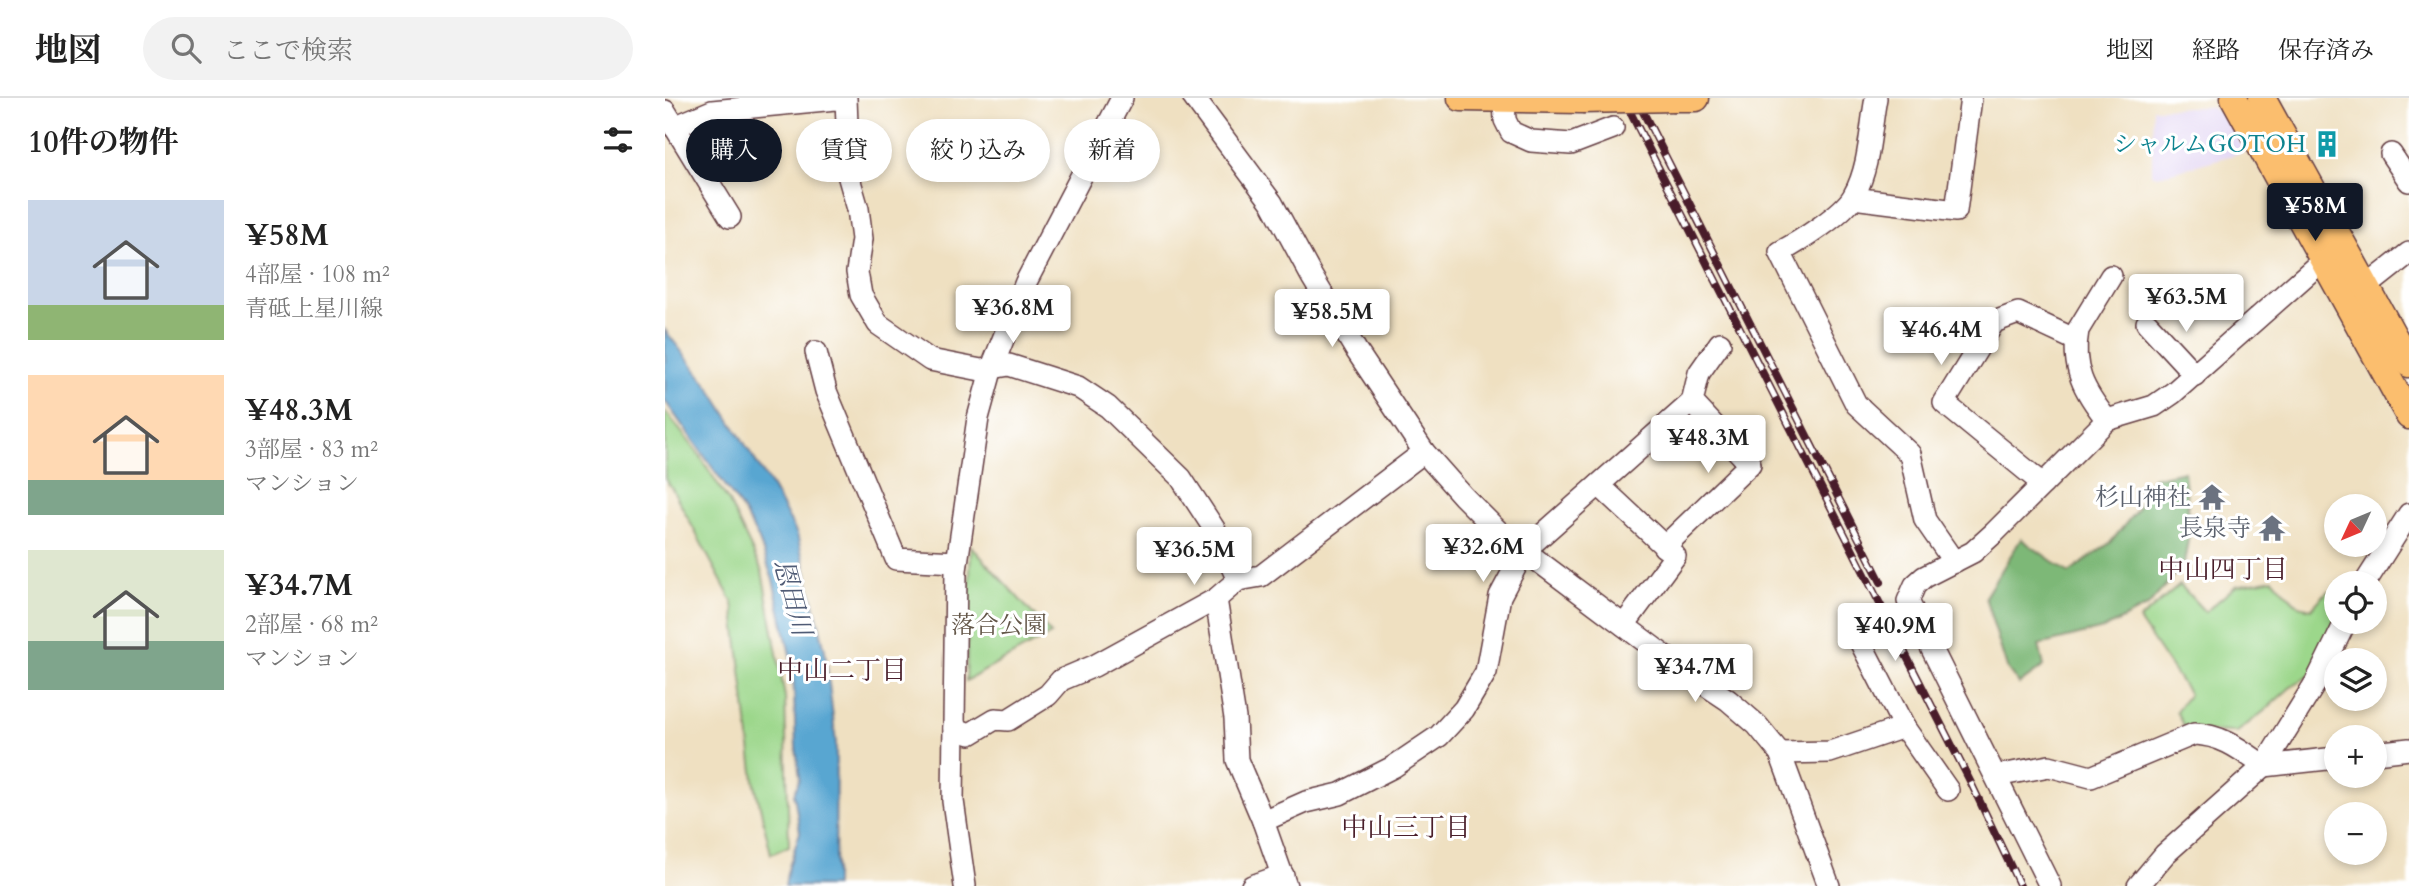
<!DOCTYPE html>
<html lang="ja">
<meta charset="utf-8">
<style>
body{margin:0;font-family:Cardo,"Noto Serif JP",serif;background:#f2f2f2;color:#222;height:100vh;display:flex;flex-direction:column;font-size:26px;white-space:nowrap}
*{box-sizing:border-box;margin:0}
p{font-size:23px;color:#767676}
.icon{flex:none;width:38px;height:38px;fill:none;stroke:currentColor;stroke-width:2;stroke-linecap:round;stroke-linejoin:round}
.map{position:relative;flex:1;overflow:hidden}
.sheet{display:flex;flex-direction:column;background:#fff;width:665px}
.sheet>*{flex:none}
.guide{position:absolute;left:21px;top:21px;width:665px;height:63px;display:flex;gap:14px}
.needle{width:46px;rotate:226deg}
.controls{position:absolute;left:1659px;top:396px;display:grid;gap:14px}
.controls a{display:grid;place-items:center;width:63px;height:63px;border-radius:50%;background:#fff;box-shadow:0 4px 10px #0003;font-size:35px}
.price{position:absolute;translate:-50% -60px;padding:0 16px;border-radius:7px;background:#fff;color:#222;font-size:23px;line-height:46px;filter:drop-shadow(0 2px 4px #0008)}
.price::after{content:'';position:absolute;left:50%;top:42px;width:21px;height:16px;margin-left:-10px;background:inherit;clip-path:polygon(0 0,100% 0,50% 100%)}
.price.current{background:#111827;color:#fff}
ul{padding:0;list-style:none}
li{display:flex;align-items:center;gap:21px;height:175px;padding:0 28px}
li span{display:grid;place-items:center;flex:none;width:196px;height:140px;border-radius:0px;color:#555}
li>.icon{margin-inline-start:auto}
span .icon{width:84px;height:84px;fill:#fffc;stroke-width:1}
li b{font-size:30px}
h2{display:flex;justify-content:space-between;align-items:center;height:84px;padding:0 28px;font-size:30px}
.pill{padding:0 24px;border-radius:32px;background:#fff;box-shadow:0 4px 10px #0003;font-size:24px;line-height:63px}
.pill.current{background:#111827;color:#fff}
header{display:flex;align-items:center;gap:42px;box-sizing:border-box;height:98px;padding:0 35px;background:#fff;border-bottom:2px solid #e0e0e0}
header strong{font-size:33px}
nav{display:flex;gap:38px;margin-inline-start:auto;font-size:24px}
.search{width:490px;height:63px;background:#f2f2f2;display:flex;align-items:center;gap:18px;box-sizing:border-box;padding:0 24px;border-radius:38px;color:#767676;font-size:26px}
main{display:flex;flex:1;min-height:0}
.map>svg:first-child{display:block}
</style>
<header>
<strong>地図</strong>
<div class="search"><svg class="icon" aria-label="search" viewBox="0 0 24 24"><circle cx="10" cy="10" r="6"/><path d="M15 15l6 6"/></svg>ここで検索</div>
<nav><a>地図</a><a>経路</a><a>保存済み</a></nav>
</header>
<main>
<section class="sheet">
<h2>10件の物件<svg class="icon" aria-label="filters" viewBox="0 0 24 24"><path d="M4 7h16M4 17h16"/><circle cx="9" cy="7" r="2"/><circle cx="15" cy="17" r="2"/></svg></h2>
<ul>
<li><span style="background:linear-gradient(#c9d6e8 75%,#8fb573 0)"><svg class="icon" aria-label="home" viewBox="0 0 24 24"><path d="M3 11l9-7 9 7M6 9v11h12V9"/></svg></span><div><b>¥58M</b><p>4部屋 · 108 m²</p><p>青砥上星川線</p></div></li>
<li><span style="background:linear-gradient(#ffd9b3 75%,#7fa58c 0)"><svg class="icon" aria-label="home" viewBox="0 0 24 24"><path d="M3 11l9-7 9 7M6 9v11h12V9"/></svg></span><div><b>¥48.3M</b><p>3部屋 · 83 m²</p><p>マンション</p></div></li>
<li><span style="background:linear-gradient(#dfe7d0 65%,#7fa58c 0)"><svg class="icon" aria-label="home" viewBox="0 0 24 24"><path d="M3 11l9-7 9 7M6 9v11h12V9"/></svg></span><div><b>¥34.7M</b><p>2部屋 · 68 m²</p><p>マンション</p></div></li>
</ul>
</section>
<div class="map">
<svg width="1744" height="788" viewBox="0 0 1744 788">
<rect width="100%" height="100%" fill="#fff"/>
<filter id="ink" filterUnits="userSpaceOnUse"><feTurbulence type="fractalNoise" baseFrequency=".0143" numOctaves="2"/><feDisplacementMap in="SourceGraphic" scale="14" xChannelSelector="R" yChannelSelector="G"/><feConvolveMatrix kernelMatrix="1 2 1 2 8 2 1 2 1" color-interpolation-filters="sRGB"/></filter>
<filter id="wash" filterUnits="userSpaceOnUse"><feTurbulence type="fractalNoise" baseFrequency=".00686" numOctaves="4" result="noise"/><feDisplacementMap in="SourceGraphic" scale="28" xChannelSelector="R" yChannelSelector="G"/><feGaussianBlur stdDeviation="1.57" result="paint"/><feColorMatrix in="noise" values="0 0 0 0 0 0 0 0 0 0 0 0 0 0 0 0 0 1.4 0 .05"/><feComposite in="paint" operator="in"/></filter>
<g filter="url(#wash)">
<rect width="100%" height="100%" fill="#efe0c1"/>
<path fill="#e2d4f3" d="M 1545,9 L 1567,25 L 1579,54 L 1492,78 L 1487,76 L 1488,10 Z"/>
<g fill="#9cd78b" stroke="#737b5b" stroke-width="2">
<path d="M 0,313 L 33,355 L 64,404 L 97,473 L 120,599 L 124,748 L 106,756 L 89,682 L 68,505 L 8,392 L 0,381 Z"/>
<path d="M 306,448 L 386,536 L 301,583 Z"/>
<path d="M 1608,481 L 1634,508 L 1646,511 L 1663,493 L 1671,502 L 1671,522 L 1646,577 L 1628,587 L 1598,614 L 1572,634 L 1521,633 L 1511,613 L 1524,596 L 1474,522 L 1515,487 L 1540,514 L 1571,488 Z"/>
</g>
<path fill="#7db877" stroke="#646c51" stroke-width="2" d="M 1519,373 L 1525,430 L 1519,466 L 1483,508 L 1438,531 L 1374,547 L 1379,568 L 1354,586 L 1342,570 L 1320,499 L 1356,441 L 1404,475 L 1446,444 L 1471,413 L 1487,380 Z"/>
<path fill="#58a6d1" stroke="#51627e" stroke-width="2" d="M 0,232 L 45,290 L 108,391 L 132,436 L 160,552 L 171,645 L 170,788 L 120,788 L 122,775 L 135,734 L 129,696 L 135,680 L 131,650 L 128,570 L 108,482 L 94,442 L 77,411 L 0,303 Z"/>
</g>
<g filter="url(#ink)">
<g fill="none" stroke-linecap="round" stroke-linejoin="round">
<defs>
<g id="minor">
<path d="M 529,0 L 607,105 L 647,179 L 691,252 L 759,354 L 798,398 L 833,433 L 1021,574 L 1063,602 L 1092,627 L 1115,655 L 1164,788"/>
<path d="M 1211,0 C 1205,31 1205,69 1189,97 C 1180,115 1134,144 1115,154 L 1191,306 L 1245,356 L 1260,422 L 1289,464"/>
<path d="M 839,2 L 840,22 L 846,34 L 866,43 L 906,46 L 948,30"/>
<path d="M 0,13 L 65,119"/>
<path d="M 9,29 L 47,13 L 181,0 L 184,80 L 193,111 L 197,141 L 192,174 L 196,197 L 213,226 L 265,262 L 316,272 L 344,267 L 413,289 L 443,309 L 516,380 L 550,432 L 573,482"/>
<path d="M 1726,56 L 1744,83"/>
<path d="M 1188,100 L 1291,113 L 1306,0"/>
<path d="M 1701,189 L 1744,155"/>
<path d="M 1482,225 L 1530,277"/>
<path d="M 151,254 L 161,293 L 231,461 L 292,464"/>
<path d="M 1442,322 C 1419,293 1406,270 1413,232 L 1446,178"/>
<path d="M 1378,386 L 1279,305 L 1329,224 L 1353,215 L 1411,242"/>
<path d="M 934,387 L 1010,458 L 959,527"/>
<path d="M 999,449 L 1085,366 L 1027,304"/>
<path d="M 1700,485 L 1744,416"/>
<path d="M 551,501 L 570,620 L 572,662 L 598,723 L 621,788"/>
<path d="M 1183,520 L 1239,629"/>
<path d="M 289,630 L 305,636 L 330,621 L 343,622 L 383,597 L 396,582 L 429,568 L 551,501 L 573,482 L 596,478 L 759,354"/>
<path d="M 1115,655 L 1165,654 L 1239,629 L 1283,692"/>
<path d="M 1710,655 L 1744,651"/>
<path d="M 1331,678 L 1384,668 L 1426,679 L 1529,636 C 1558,637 1576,652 1599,668 L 1671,660"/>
<path d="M 598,723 L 641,704 L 675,696 L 728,669 L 774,638 L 799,611 L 821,574 L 835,498 L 859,453 L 1027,304 L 1034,275 L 1055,245"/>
<path d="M 300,788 L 288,703 L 291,472 L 313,320 L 327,269 L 361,184 L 457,0"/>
<path d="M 587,788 L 618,777"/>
<path d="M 1385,788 L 1243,503 L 1250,487 L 1259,479 L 1308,454 L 1329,435 L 1442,322 L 1489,308 L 1508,295 L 1649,170 L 1659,164"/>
<path d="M 1473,788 L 1500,756 L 1599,668 L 1651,584 L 1681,523"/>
</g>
<g id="major">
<path d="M 796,0 L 917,2"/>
<path d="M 1010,0 L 1031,0"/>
<path d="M 1569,0 L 1744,318"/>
<path d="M 1597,0 L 1744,266"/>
</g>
</defs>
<use href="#minor" stroke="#633c42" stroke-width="24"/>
<use href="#major" stroke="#633c42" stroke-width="29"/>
<use href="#minor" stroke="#fff" stroke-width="21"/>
<use href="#major" stroke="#fbbe6e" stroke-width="26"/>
<defs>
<g id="rail">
<path d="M 958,0 L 1306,685 L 1355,788"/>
<path d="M 971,0 L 1216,484"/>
</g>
</defs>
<use href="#rail" stroke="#4a1f2b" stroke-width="8"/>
<use href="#rail" stroke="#fff" stroke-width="5" stroke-dasharray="16" stroke-linecap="butt"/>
<defs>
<path id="major-bridge" d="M 917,2 L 1010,0"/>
</defs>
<use href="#major-bridge" stroke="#633c42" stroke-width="29" stroke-linecap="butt"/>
<use href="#major-bridge" stroke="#fbbe6e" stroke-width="26"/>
</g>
</g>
<defs>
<symbol id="building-bare" viewBox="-9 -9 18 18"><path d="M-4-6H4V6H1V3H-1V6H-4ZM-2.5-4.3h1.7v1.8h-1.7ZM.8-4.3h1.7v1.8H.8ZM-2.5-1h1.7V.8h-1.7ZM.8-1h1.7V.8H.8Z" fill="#0f9aa8" stroke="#fff" stroke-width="2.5" paint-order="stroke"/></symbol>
<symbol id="temple-bare" viewBox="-9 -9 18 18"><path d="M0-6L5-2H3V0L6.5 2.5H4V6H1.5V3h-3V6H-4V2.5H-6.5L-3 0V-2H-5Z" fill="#6b7280" stroke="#fff" stroke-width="2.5" paint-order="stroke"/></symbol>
</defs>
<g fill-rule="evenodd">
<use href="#building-bare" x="1643" y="27" width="38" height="38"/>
<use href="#temple-bare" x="1528" y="380" width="38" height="38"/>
<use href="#temple-bare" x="1588" y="411" width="38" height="38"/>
</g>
<g text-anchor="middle" stroke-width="6" stroke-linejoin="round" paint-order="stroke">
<g font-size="24" fill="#0d838f" stroke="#fff" text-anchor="end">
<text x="1641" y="54">シャルムGOTOH</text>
</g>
<g font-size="24" fill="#5b616d" stroke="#fff" text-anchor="end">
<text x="1526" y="407">杉山神社</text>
<text x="1586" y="438">長泉寺</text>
</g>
<g font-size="24" fill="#635648" stroke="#fff">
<text x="334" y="535">落合公園</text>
</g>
<g font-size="26" fill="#4a1f2b" stroke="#fff">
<text x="1558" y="480">中山四丁目</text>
<text x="177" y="581">中山二丁目</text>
<text x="741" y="738">中山三丁目</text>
</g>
<g font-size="26" font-style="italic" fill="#505c76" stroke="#fff">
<text transform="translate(128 499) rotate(75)" y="9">恩田川</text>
</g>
</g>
</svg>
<div class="controls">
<a><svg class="needle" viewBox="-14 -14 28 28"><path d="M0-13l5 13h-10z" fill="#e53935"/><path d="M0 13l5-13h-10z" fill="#767676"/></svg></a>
<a><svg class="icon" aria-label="locate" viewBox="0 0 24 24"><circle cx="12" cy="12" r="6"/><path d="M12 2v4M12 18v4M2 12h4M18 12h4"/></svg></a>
<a><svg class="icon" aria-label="layers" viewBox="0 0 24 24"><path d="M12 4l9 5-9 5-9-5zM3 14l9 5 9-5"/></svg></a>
<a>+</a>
<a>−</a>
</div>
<b class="price current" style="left:1650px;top:145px">¥58M</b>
<b class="price" style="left:1521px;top:236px">¥63.5M</b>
<b class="price" style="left:348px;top:247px">¥36.8M</b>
<b class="price" style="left:667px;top:251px">¥58.5M</b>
<b class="price" style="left:1276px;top:269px">¥46.4M</b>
<b class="price" style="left:1043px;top:377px">¥48.3M</b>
<b class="price" style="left:818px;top:486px">¥32.6M</b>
<b class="price" style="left:529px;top:489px">¥36.5M</b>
<b class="price" style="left:1230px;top:565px">¥40.9M</b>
<b class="price" style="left:1030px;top:606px">¥34.7M</b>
<div class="guide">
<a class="pill current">購入</a>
<a class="pill">賃貸</a>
<a class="pill">絞り込み</a>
<a class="pill">新着</a>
</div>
</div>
</main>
